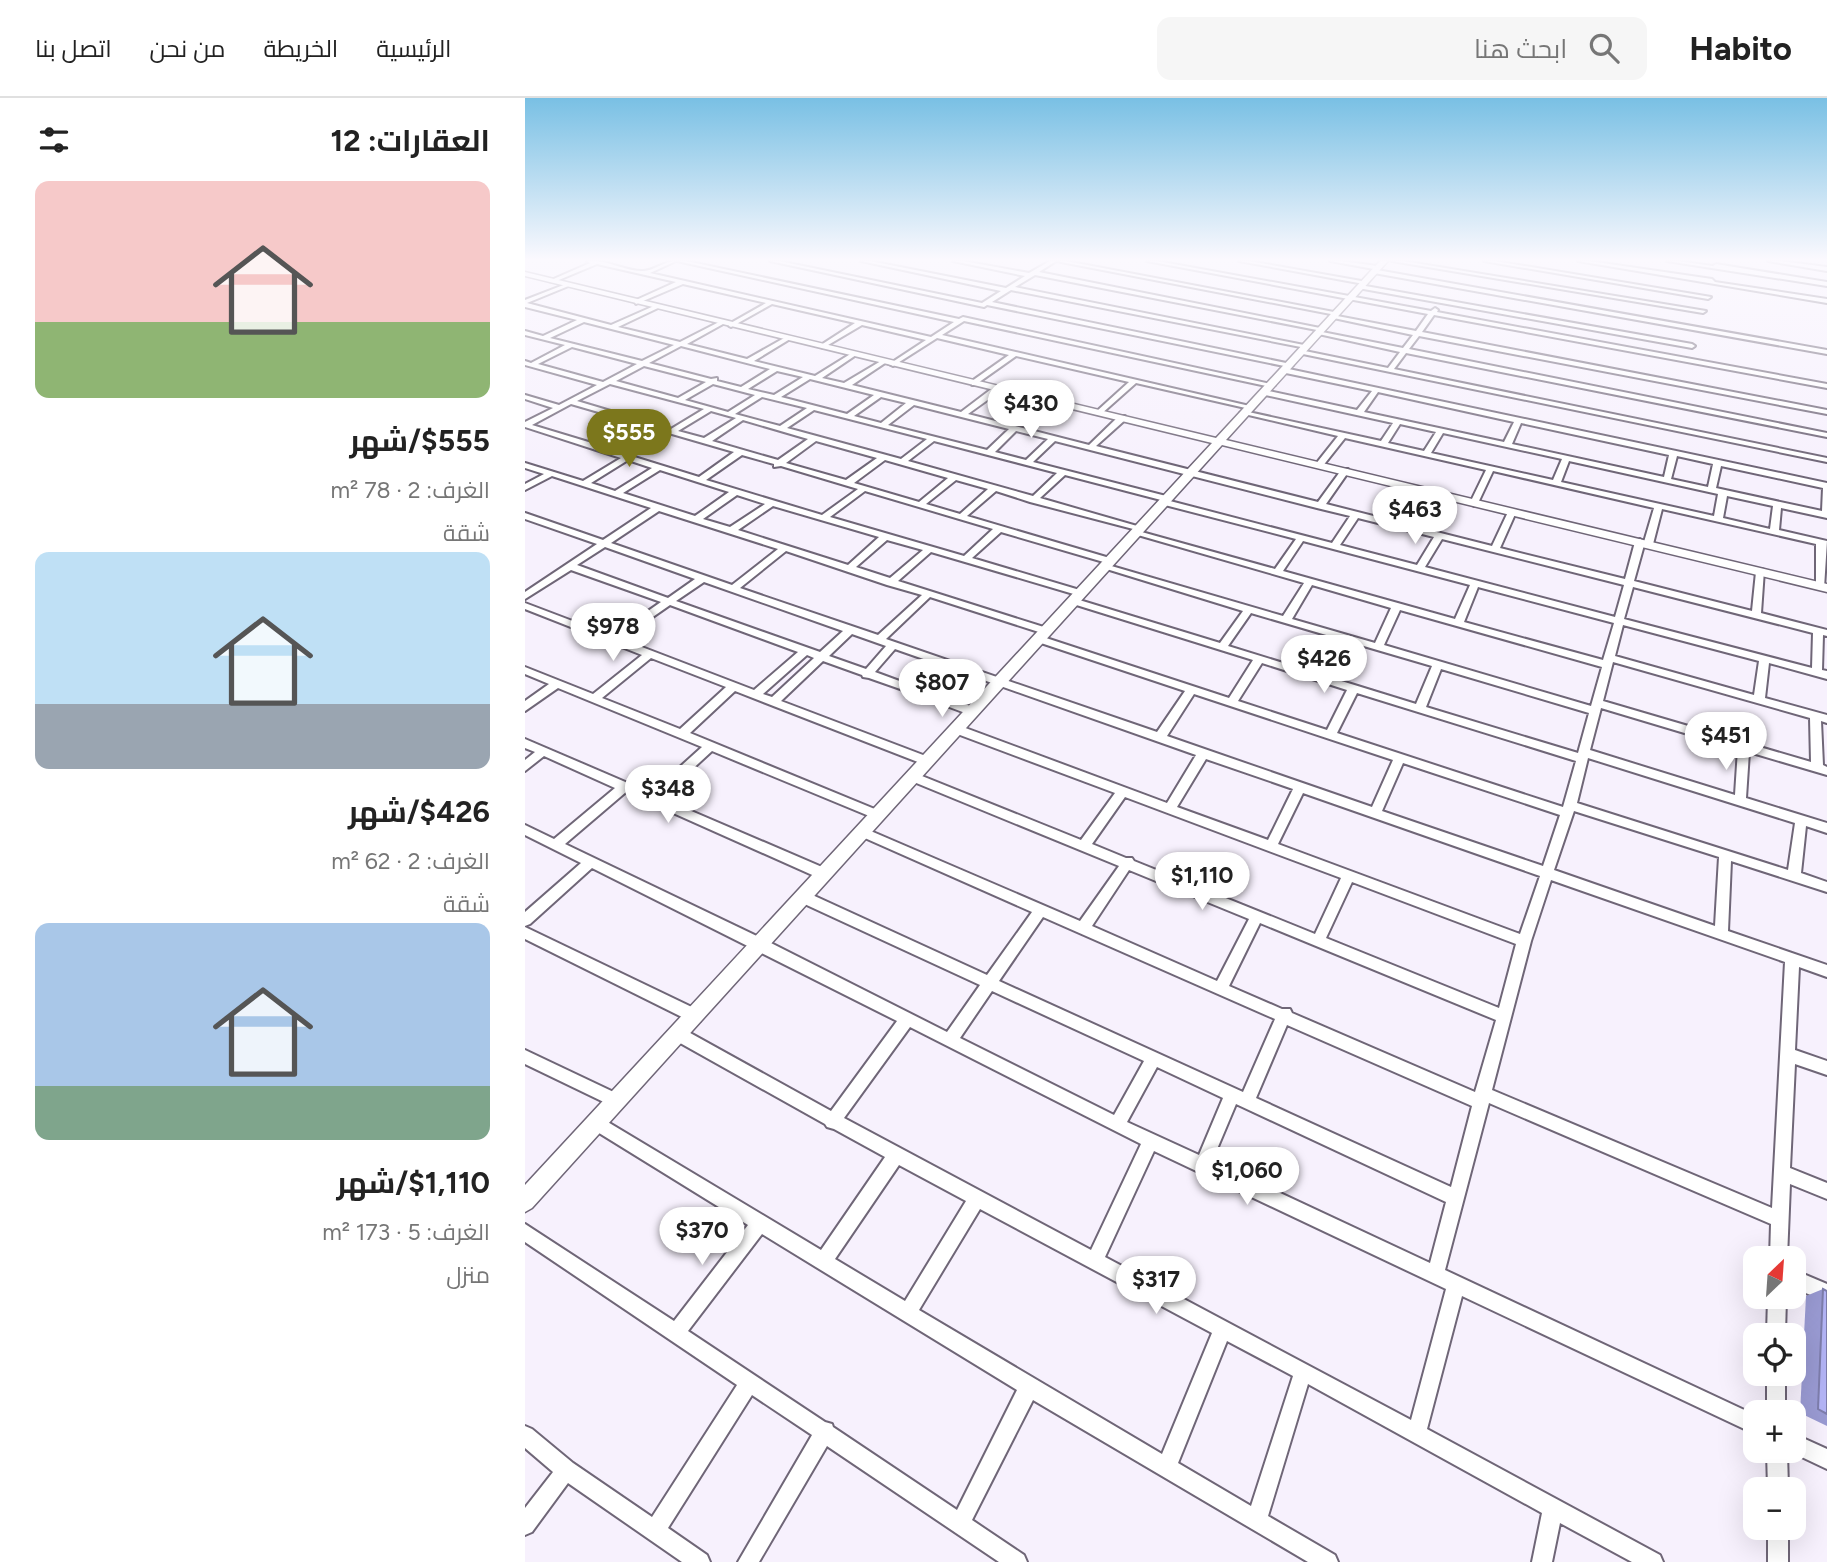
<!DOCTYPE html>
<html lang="ar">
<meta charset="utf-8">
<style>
body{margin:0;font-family:Figtree,Cairo,sans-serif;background:#f6f6f6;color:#222;direction:rtl;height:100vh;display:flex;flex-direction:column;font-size:26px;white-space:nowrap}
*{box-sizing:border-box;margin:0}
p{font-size:23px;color:#767676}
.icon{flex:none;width:38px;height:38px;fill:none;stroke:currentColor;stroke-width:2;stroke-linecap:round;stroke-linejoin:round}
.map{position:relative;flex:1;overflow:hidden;direction:ltr}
.details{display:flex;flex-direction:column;background:#fff;width:525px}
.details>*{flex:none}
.needle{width:46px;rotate:25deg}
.buttons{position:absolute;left:1218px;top:1148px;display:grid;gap:14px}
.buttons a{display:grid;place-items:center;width:63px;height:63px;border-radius:14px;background:#fff;box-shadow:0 7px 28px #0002;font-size:35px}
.price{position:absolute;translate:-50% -60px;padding:0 16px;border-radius:24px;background:#fff;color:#222;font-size:23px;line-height:46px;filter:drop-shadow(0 2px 4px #0008)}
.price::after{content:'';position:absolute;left:50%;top:42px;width:21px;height:16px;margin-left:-10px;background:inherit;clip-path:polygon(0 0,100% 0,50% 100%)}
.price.selected{background:#7c771c;color:#fff}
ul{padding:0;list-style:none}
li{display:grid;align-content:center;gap:14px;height:371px;padding:0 35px}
li span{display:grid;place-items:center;height:217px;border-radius:14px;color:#555}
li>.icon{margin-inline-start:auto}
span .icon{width:126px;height:126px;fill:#fffc;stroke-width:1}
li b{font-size:30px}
h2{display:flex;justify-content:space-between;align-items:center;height:84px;padding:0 35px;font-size:30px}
header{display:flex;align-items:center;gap:42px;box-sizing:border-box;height:98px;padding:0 35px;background:#fff;border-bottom:2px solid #e0e0e0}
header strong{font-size:33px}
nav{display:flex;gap:38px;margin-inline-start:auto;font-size:24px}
.search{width:490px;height:63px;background:#f6f6f6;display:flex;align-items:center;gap:18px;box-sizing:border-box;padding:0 24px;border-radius:14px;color:#767676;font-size:26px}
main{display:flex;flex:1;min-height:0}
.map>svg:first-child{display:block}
</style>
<header>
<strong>Habito</strong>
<div class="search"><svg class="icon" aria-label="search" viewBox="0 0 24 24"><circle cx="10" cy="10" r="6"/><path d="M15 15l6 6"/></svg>ابحث هنا</div>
<nav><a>الرئيسية</a><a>الخريطة</a><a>من نحن</a><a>اتصل بنا</a></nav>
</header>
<main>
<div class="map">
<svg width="1302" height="1464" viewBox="0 0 1302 1464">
<rect width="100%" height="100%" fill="#f7f1fd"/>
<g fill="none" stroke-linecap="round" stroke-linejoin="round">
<defs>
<g id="minor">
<path d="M 62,163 C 81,161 102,174 118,173 C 129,173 139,163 151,163 L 125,175 L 406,239 L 429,224 L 152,163 L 161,163 L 434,221 L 438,219 L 750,287 L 746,289 L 439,223 L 417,237 L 729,309 L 725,311 L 611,285 L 575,317 L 571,315 L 572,313 L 604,284 L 491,258 L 450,287 L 447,287 L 447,283 L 484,257 L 412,240 L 368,268 L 364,266 L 366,265 L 401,242 L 337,227 L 298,250 L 296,249 L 296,247 L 330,225 L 247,206 L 206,229 L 204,228 L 204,226 L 241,205 L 158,186 L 111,206 L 109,203 L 151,184 L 72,166 L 29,184 L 24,183 L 65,165 Z"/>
<path d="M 245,163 L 254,163 L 457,205 L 476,193 L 336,163 L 345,163 L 481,190 L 500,178 L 428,163 L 438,163 L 504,175 L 525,163 L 531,163 L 514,174 L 800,231 L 797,233 L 510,177 L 490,189 L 784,248 L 781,250 L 486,192 L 467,204 L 766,266 L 768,267 L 764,269 L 462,207 L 459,209 Z"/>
<path d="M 531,163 L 541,163 L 814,215 L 811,217 Z"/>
<path d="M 622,163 L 632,163 L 906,213 L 910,210 L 913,212 L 912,214 L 1302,286 L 1302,290 L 909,217 L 897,234 L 1302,312 L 1302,316 L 894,238 L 884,251 L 1302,335 L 1302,339 L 881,255 L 869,271 L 1302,360 L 1302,364 L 773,255 L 773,253 L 775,252 L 863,270 L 875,254 L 789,235 L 792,233 L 878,250 L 888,237 L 804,219 L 807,217 L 891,233 L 903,216 Z"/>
<path d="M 714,163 L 724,163 L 842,184 L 839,186 Z"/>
<path d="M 805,163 L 816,163 L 852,168 L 855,170 L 852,172 L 1302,252 L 1302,256 L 849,175 L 846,173 L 849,171 Z"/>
<path d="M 867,163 L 878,163 L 1181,213 L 1178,215 Z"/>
<path d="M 959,163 L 970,163 L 1186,199 L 1183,201 Z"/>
<path d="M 1053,163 L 1064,163 L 1187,181 L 1190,184 L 1302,201 L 1302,205 Z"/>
<path d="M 1142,163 L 1153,163 L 1188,168 L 1191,166 L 1302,184 L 1302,188 Z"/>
<path d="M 1243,163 L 1255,163 L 1302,169 L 1302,173 Z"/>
<path d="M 41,186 L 46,187 L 2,205 L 86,227 L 129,208 L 133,208 L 133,210 L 93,229 L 155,244 L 194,224 L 198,224 L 198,226 L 162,246 L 222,261 L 261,239 L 265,239 L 265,241 L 229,263 L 290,278 L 327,255 L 331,255 L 331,257 L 297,280 L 319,285 L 356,263 L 360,263 L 360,265 L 327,287 L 436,314 L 469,289 L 475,289 L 475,293 L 443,316 L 564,347 L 594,318 L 600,318 L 600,322 L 571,348 L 793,404 L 817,371 L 823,371 L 824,373 L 801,406 L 967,448 L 983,414 L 990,412 L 991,414 L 975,450 L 1100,481 L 1110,444 L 1115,441 L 1119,444 L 1129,410 L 968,373 L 953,405 L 949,408 L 945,405 L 961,372 L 820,340 L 797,369 L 794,369 L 790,367 L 813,338 L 715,315 L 719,313 L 856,343 L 868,325 L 736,296 L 735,294 L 739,292 L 832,312 L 847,293 L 756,274 L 755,272 L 759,270 L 1302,385 L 1302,420 L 1256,410 L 1254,432 L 1302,443 L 1299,490 L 1293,490 L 1291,488 L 1291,446 L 1137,411 L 1128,446 L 1123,449 L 1119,447 L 1109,483 L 1227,513 L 1231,474 L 1236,471 L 1239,472 L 1236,515 L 1302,532 L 1302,538 L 1298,537 L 1297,572 L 1302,573 L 1302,581 L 1244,565 L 1240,600 L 1302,617 L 1302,625 L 1296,623 L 1298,667 L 1302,669 L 1302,677 L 1224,654 L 1221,700 L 1302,725 L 1302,735 L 1281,728 L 1276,775 L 1302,784 L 1302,794 L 1206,763 L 1203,833 L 1302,867 L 1302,879 L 1274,869 L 1270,952 L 1302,963 L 1302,977 L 1270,966 L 1265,1070 L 1302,1085 L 1302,1101 L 1265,1086 L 1262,1160 L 1245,1160 L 1246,1126 L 964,1005 L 920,1172 L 1230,1317 L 1230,1336 L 937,1198 L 902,1331 L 1135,1457 L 1138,1464 L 1107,1464 L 1035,1425 L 1027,1464 L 1007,1464 L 1017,1415 L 783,1286 L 743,1418 L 810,1457 L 813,1464 L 783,1464 L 508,1302 L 447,1422 L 499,1457 L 502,1464 L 474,1464 L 302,1348 L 234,1464 L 213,1464 L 287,1337 L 227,1297 L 143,1430 L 182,1457 L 185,1464 L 157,1464 L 43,1385 L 7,1434 L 0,1437 L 0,1410 L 28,1374 L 0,1350 L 0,1328 L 7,1331 L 48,1365 L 127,1419 L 212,1287 L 0,1144 L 0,1126 L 149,1223 L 223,1127 L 66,1030 L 63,1025 L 66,1020 L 71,1017 L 296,1152 L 360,1059 L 309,1031 L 302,1029 L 300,1026 L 148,941 L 146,936 L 148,931 L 153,929 L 158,931 L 306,1013 L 372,923 L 67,770 L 5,826 L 0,828 L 0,814 L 56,765 L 0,737 L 0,727 L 29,741 L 90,690 L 19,658 L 0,673 L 0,662 L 10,654 L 0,650 L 0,641 L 126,695 L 177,649 L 33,590 L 0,613 L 0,603 L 24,586 L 0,576 L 0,569 L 68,596 L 117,557 L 0,511 L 0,505 L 87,538 L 136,504 L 46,472 L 0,501 L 0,494 L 72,446 L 0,421 L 0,415 L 78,442 L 126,410 L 27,378 L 0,392 L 0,386 L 19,376 L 0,370 L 0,365 L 58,383 L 96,360 L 0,329 L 0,324 L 28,310 L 0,301 L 0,297 L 34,307 L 72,287 L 0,267 L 0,263 L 6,265 L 40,247 L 0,237 L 0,233 L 18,238 L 52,222 L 0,209 L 0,202 ZM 59,224 L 149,247 L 117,263 L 25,240 ZM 156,248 L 245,271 L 216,289 L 192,283 L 192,280 L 186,281 L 124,265 ZM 47,249 L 112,266 L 78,284 L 13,266 ZM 119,268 L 181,284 L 153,300 L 91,283 ZM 252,273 L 278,279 L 249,297 L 223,291 ZM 285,281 L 349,297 L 322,316 L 256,299 ZM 85,286 L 179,311 L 146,331 L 52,303 ZM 188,286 L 230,297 L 203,314 L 160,302 ZM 853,294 L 989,324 L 979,344 L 839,314 ZM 237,299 L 282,310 L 255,328 L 210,316 ZM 356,299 L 381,305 L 356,325 L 329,318 ZM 46,306 L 108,324 L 70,346 L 7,327 ZM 389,307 L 484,331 L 462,352 L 363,327 ZM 289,312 L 402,341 L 376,361 L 262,330 ZM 186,313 L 211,320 L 179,340 L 153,333 ZM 218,322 L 283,341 L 253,362 L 187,343 ZM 996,325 L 1144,357 L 1139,379 L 987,346 ZM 875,326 L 911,334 L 899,353 L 863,345 ZM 116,327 L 209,354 L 174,379 L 77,349 ZM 491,333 L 523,341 L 501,362 L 470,354 ZM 918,335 L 1037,361 L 1028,382 L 906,355 ZM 291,343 L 352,360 L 321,382 L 261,365 ZM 409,343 L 532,375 L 508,398 L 383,363 ZM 530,343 L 792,410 L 825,418 L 807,445 L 645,403 L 645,399 L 508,364 ZM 217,357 L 249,366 L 249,369 L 256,368 L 333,391 L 297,417 L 181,382 ZM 1152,358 L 1188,366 L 1183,389 L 1146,381 ZM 103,362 L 127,370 L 90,393 L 66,385 ZM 360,362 L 423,380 L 394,404 L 329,385 ZM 1044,363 L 1193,396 L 1189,418 L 1036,384 ZM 1196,368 L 1298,390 L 1297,413 L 1191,390 ZM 135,372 L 204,394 L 170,418 L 98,395 ZM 540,377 L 636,402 L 636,406 L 771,441 L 750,471 L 613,433 L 606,435 L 779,485 L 758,518 L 583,467 L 580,466 L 575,469 L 718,513 L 695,545 L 551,501 L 545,501 L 543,503 L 545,505 L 728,562 L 704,600 L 518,539 L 510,539 L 510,543 L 660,593 L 632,634 L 361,541 L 405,499 L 517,535 L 525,535 L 525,531 L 373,483 L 406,454 L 552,497 L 558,497 L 558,493 L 447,460 L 476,434 L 582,465 L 588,465 L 588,461 L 442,418 L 471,393 L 505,404 L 612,432 L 619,430 L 515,400 ZM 431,382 L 463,391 L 435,416 L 401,406 ZM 340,393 L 468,431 L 439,458 L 305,419 ZM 212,397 L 240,406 L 205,429 L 178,421 ZM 1202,398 L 1248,408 L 1245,431 L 1198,420 ZM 248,408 L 354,439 L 323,467 L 213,432 ZM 134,413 L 253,451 L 207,487 L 86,445 ZM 833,420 L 909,439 L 892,467 L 815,447 ZM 917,441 L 1099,487 L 1090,519 L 900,469 ZM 362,442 L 398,452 L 365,480 L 331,469 ZM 778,443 L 945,487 L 930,521 L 758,473 ZM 80,449 L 170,481 L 143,500 L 52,467 ZM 261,453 L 362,487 L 397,497 L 353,537 L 215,490 ZM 179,484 L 318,533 L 295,554 L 151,503 ZM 787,487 L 866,510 L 850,545 L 767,521 ZM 953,489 L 1089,525 L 1078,562 L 939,524 ZM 1108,489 L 1288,535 L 1287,570 L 1099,521 ZM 145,507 L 273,554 L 229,592 L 96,541 ZM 875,512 L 1077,569 L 1066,608 L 859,547 ZM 726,515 L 907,568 L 891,606 L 703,548 ZM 1098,527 L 1234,563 L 1229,597 L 1090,558 ZM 327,536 L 361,548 L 341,571 L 304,558 ZM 370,551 L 410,565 L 388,588 L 350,574 ZM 282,557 L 289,560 L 247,599 L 238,596 ZM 126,560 L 201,589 L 155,631 L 77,600 ZM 298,563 L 337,577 L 338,579 L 344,580 L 384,594 L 385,597 L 392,597 L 443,616 L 451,616 L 452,613 L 451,610 L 398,591 L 419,568 L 671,657 L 642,705 L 435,628 L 427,628 L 425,631 L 427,634 L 590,695 L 556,742 L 392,676 L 388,675 L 382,679 L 384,682 L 594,768 L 555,823 L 341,731 L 333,731 L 331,734 L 333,737 L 507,814 L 462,877 L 283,795 L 278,794 L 273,795 L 271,799 L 273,803 L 455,887 L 422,934 L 240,842 L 40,746 L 101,694 L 294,780 L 304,780 L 305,776 L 304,772 L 136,700 L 187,653 L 349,720 L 357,720 L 359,717 L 357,714 L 165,635 L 210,593 L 398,666 L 406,666 L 408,663 L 406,660 L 256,603 ZM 1088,564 L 1285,620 L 1286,664 L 1078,603 ZM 737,565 L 822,592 L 802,632 L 713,603 ZM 916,571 L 1064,615 L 1053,655 L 901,609 ZM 832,595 L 1051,663 L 1038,709 L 812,635 ZM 669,596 L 868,662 L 847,709 L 642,638 ZM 1076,610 L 1213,651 L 1210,697 L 1065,652 ZM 1063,660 L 1270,725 L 1263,772 L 1052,705 ZM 681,661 L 768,691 L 743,742 L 652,709 ZM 878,665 L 1035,717 L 1018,768 L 857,713 ZM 778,695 L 1015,778 L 995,836 L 753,746 ZM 600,699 L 816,780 L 790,836 L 609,763 L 607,760 L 601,760 L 567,746 ZM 1049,713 L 1194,759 L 1190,828 L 1029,772 ZM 604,772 L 724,821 L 692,883 L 567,828 ZM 1026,782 L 1260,864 L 1247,1110 L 967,992 L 1006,843 ZM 827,784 L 991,846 L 974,910 L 801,840 ZM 518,819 L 750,921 L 718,994 L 474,883 ZM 735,825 L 971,922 L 950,994 L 767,915 L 765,911 L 757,911 L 704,888 ZM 467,893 L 619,963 L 589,1017 L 435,940 ZM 762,927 L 947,1008 L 926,1089 L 731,1000 ZM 385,929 L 616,1046 L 566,1152 L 319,1020 ZM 632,969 L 698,1000 L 674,1057 L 602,1024 ZM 711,1006 L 921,1104 L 905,1165 L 687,1063 ZM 629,1053 L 921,1191 L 886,1322 L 580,1159 ZM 374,1067 L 441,1103 L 380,1203 L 310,1161 ZM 455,1111 L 687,1235 L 637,1356 L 394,1212 ZM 237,1136 L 492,1292 L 432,1412 L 308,1329 L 307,1326 L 300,1324 L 163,1233 ZM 702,1243 L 768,1278 L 726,1408 L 653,1365 Z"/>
<path d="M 835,187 L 1167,246 L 1170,248 L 1167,250 L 833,190 Z"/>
<path d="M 0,829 L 175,913 L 177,918 L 175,923 L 170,925 L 165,923 L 0,841 Z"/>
<path d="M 0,952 L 97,998 L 100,1003 L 97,1008 L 92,1010 L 87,1008 L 0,966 Z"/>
<path d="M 1269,1172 L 1302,1186 L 1302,1204 L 1269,1190 Z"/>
<path d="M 1243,1199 L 1261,1199 L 1260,1237 L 1242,1237 Z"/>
<rect x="1242" y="1276" width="18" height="38"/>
<path d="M 1269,1336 L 1302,1351 L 1302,1371 L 1264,1353 L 1269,1353 Z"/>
<path d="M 1242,1353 L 1262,1353 L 1263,1391 L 1243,1391 Z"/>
<rect x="1243" y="1430" width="20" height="34"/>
</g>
<path id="tertiary" d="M 855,163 L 863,163 L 701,342 L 1302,486 L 1302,494 L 697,347 L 7,1110 L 0,1114 L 0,1087 L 687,345 L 0,178 L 0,174 L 691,340 Z"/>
</defs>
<use href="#minor" stroke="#6f6677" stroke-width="4"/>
<use href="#tertiary" stroke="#6f6677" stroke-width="3"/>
<use href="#minor" fill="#fff" fill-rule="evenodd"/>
<use href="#tertiary" fill="#fff" fill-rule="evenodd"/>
</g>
<path fill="#999ad2" d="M 1298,1191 L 1302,1193 L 1302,1328 L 1275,1315 L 1281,1198 Z"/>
<path fill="#b2b3f4" stroke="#7d7dab" stroke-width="2" d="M 1298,1191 L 1302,1193 L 1302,1316 L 1293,1311 Z"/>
<linearGradient id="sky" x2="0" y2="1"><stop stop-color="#79c0e4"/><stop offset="0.44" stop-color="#fbf9fe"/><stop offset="1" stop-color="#fbf9fe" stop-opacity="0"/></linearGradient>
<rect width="1302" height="367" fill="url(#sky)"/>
</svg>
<div class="buttons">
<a><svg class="needle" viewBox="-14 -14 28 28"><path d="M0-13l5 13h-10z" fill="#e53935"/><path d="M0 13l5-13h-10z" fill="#767676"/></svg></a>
<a><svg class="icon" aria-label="locate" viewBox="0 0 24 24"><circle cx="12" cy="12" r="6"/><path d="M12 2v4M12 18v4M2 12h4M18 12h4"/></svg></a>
<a>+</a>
<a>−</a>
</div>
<b class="price" style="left:506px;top:342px">$430</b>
<b class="price selected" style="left:104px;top:371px">$555</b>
<b class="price" style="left:890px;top:448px">$463</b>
<b class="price" style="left:88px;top:565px">$978</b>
<b class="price" style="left:799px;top:597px">$426</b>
<b class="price" style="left:417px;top:621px">$807</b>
<b class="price" style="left:1201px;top:674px">$451</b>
<b class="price" style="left:143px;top:727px">$348</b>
<b class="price" style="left:677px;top:814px">$1,110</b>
<b class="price" style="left:722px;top:1109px">$1,060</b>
<b class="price" style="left:177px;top:1169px">$370</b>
<b class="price" style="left:631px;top:1218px">$317</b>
</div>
<section class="details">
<h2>العقارات: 12<svg class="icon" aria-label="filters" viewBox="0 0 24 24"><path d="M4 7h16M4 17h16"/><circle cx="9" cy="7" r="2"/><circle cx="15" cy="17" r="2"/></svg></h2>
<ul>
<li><span style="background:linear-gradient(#f6c9c9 65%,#8fb573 0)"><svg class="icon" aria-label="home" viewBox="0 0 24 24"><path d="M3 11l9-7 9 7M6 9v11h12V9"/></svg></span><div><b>$555/شهر</b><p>الغرف: 2 · 78 m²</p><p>شقة</p></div></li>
<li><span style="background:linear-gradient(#bfe0f5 70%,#9aa5b1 0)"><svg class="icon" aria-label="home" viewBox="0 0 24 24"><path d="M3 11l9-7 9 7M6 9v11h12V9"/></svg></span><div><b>$426/شهر</b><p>الغرف: 2 · 62 m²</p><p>شقة</p></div></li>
<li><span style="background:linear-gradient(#a9c7e8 75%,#7fa58c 0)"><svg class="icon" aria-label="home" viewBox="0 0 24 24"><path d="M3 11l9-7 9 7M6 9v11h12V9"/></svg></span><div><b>$1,110/شهر</b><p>الغرف: 5 · 173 m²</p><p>منزل</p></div></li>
</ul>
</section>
</main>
